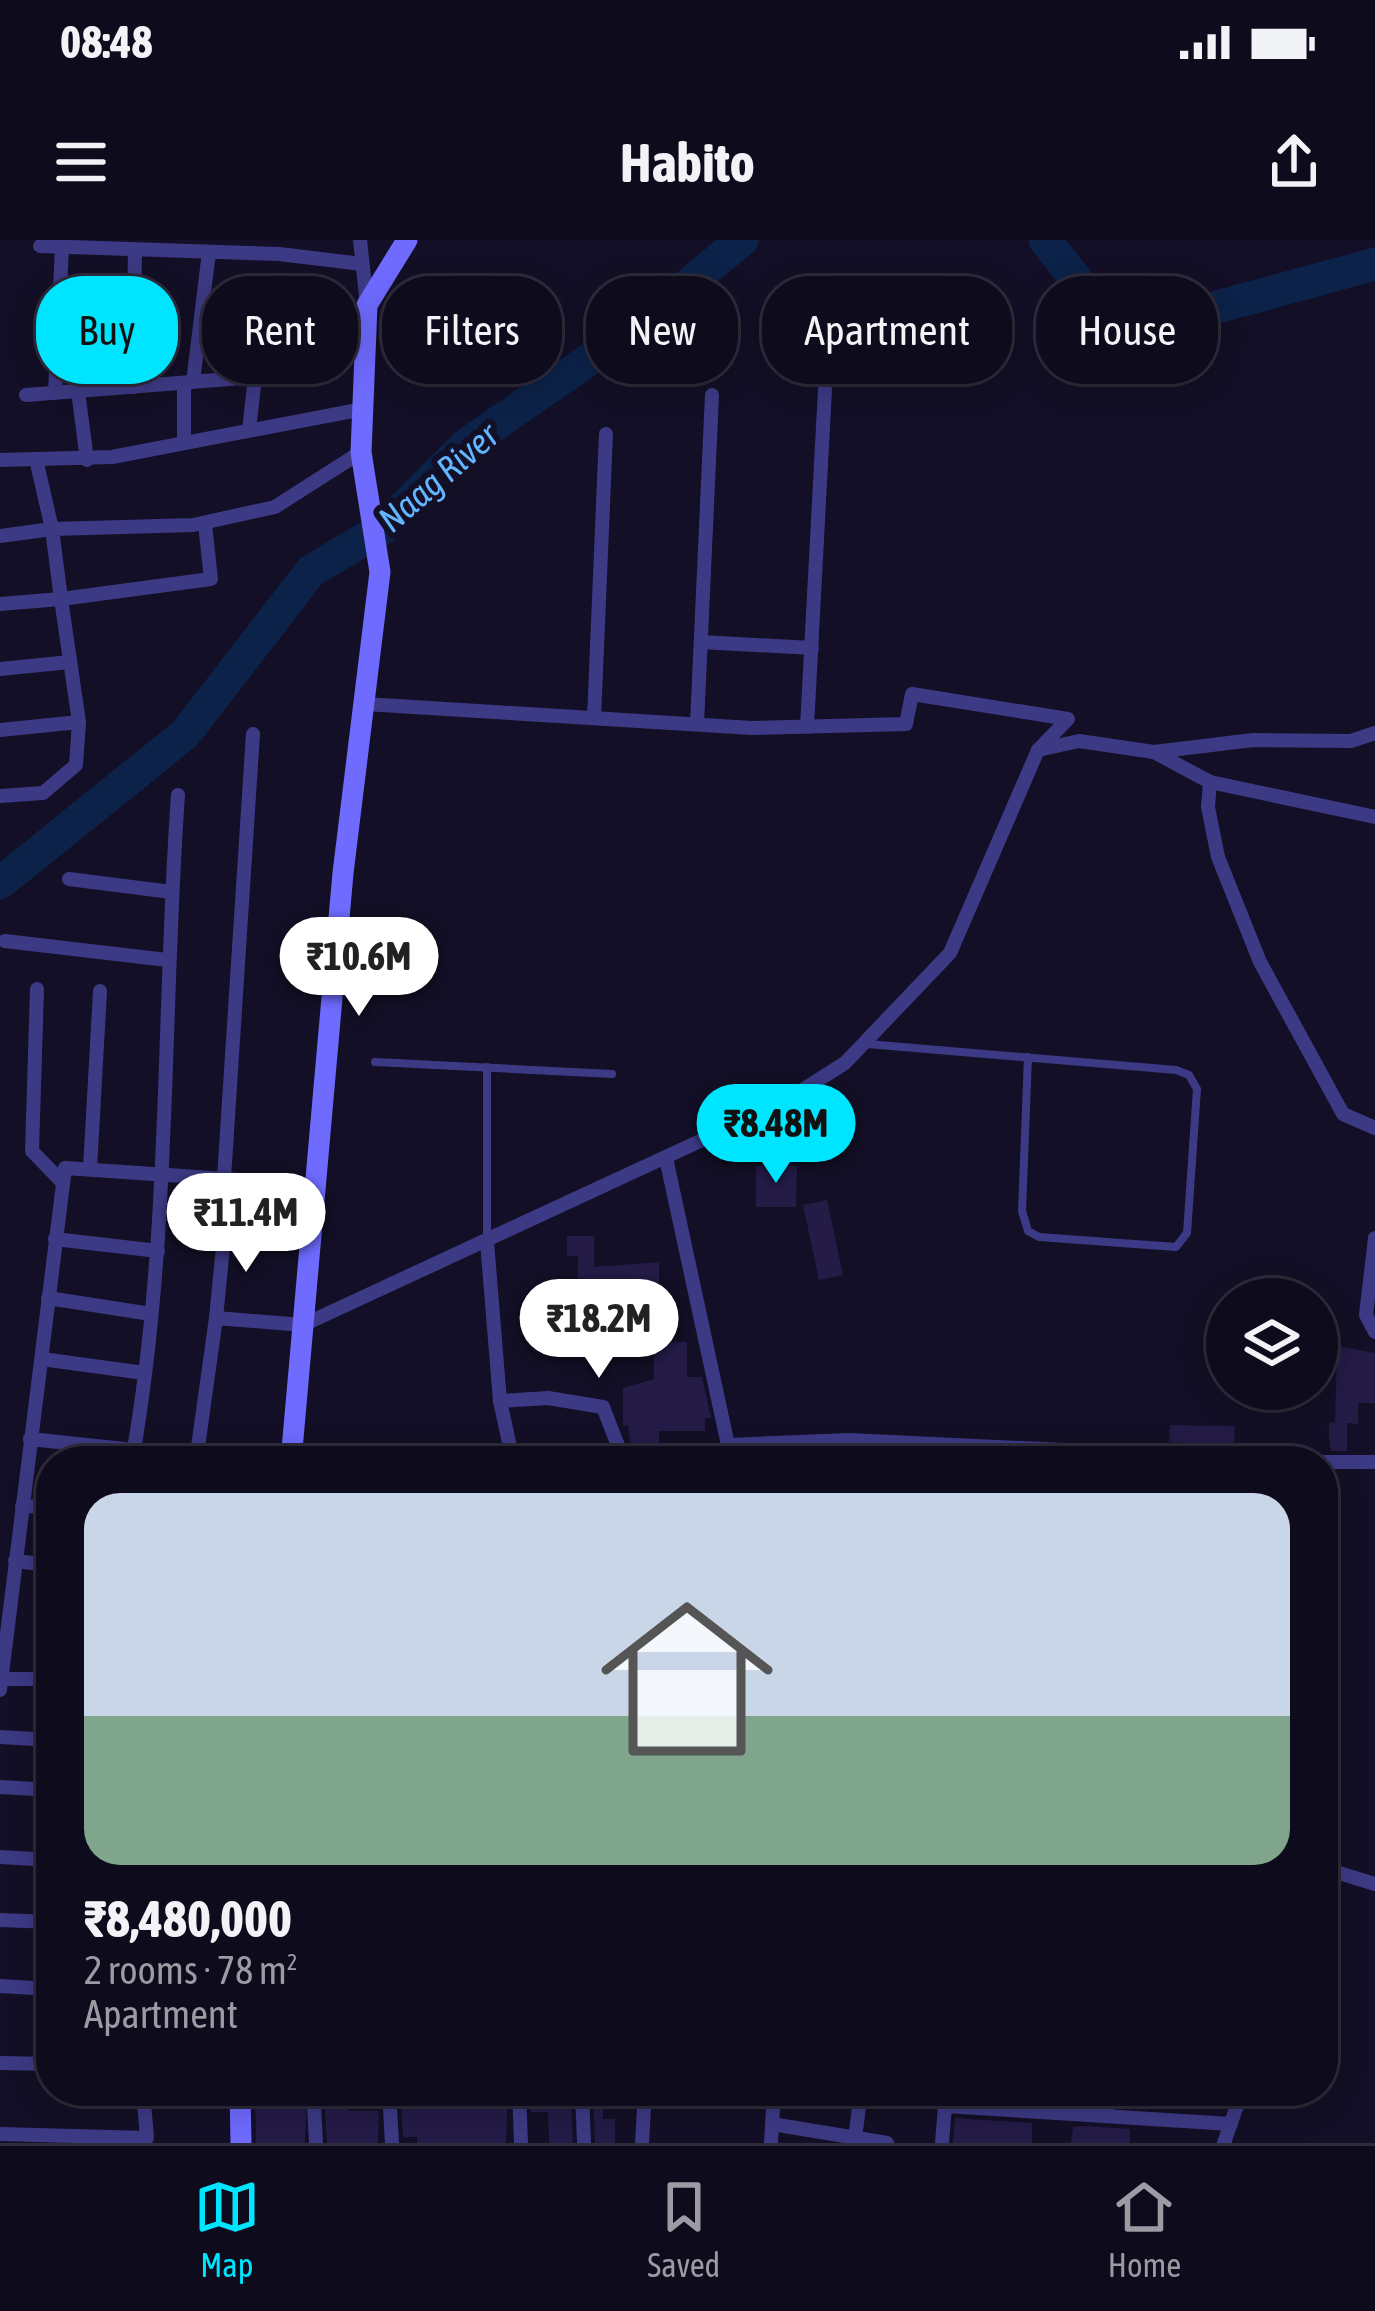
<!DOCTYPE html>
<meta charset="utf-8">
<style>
body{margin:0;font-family:"Asap Condensed",sans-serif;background:#171425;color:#f1f3f6;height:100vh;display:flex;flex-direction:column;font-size:45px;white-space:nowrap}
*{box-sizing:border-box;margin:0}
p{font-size:39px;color:#9b9ba3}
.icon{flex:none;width:66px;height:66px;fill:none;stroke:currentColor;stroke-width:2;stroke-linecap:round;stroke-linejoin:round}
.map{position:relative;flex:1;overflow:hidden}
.drawer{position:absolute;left:36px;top:1206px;width:1302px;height:660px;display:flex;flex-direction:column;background:#0e0b1c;border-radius:48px;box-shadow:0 6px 30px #0003,0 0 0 3px #2e2b3b}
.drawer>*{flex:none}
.hud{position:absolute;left:36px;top:36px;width:1305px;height:108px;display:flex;gap:24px}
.tools{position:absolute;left:1206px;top:1038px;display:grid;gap:24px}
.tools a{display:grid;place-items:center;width:132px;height:132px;border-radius:50%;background:#0e0b1c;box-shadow:0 6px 30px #0003,0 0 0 3px #2e2b3b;font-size:60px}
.price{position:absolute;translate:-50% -102px;padding:0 27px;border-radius:42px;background:#fff;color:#222;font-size:39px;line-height:78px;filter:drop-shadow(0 3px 6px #0008)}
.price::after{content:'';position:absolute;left:50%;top:72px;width:36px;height:27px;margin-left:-18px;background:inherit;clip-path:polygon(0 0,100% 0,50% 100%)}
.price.current{background:#00e5ff;color:#111}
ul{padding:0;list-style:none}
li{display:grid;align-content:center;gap:24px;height:636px;padding:0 48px}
li span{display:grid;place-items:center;height:372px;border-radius:36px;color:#555}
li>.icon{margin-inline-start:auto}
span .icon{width:216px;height:216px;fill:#fffc;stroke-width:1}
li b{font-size:51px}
.pill{padding:0 42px;border-radius:48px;background:#0e0b1c;box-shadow:0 6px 30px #0003,0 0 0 3px #2e2b3b;font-size:42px;line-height:108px}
.pill.current{background:#00e5ff;color:#111}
.status{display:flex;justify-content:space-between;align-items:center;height:84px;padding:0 60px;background:#0e0b1c;direction:ltr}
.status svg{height:33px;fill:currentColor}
header{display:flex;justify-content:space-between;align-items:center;height:156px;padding:0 48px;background:#0e0b1c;font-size:54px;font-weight:700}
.menu{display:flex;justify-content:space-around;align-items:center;height:168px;border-top:3px solid #2e2b3b;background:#0e0b1c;font-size:33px;color:#9b9ba3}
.menu a{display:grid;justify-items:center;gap:6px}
.menu .current{color:#00e5ff}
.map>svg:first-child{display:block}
</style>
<div class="status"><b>08:48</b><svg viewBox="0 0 49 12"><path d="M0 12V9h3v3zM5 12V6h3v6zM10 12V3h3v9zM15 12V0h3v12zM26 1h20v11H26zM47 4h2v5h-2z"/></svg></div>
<header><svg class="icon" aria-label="menu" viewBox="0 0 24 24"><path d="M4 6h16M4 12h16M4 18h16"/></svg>Habito<svg class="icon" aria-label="share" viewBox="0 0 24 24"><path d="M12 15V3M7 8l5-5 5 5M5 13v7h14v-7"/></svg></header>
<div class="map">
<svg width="1375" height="1903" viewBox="0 0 1375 1903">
<rect width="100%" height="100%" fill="#130f26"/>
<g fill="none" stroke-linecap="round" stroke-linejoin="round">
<g stroke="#0c2248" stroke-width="33">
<path d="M 1045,0 L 1111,84 L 1217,67 L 1375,24"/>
<path d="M 0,643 L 185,494 L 311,331 L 383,288 L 467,204 L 642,83 L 742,0"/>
</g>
</g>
<g fill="#241b47">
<path d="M 756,926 L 797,926 L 796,967 L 756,967 Z"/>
<path d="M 827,960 L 843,1035 L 819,1040 L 803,965 Z"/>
<path d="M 567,996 L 594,996 L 594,1027 L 659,1022 L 659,1056 L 613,1056 L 618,1106 L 588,1105 L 588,1070 L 577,1070 L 578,1016 L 567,1016 Z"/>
<path d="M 654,1102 L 687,1102 L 687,1137 L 702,1137 L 711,1178 L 705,1178 L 705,1191 L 659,1191 L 659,1221 L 639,1221 L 639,1208 L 631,1208 L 628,1186 L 623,1186 L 623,1148 L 654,1139 Z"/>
<path d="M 1337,1106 L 1375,1113 L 1375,1163 L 1358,1163 L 1358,1184 L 1347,1183 L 1347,1211 L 1331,1211 L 1329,1197 L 1329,1182 L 1335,1183 Z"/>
<path d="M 1170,1185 L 1235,1186 L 1234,1207 L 1169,1202 Z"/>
<path d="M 400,1851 L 508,1851 L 506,1903 L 417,1903 L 417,1897 L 403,1897 Z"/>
<path d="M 530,1851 L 571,1853 L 573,1903 L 549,1903 L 548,1872 L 531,1872 Z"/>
<path d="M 593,1851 L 603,1851 L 603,1879 L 615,1879 L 615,1903 L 595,1903 Z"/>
<path d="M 255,1852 L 307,1856 L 305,1903 L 256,1903 Z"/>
<path d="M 324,1861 L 348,1861 L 348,1871 L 379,1871 L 378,1903 L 327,1903 Z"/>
<path d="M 955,1878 L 1032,1883 L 1032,1903 L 953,1903 Z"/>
<path d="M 1085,1886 L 1130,1889 L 1130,1903 L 1071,1903 L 1073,1887 Z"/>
</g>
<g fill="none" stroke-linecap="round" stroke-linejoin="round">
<g stroke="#3d3a85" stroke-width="8">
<path d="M 867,804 C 970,812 1073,821 1176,830 L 1189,835 L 1197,849 L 1187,993 L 1176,1007 L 1039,997 L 1028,991 L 1022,971 L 1028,817"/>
<path d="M 375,822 L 612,834"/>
<path d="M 487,1000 L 487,827"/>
</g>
<g stroke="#3d3a85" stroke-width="14">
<path d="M 360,0 L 367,65"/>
<path d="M 40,6 L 279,14 L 362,24"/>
<path d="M 193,142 L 209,12"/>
<path d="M 133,147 L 135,10"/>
<path d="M 78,151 L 87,220"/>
<path d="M 55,153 L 62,7"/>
<path d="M 26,155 L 255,137 L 249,190"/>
<path d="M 184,201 L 184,143"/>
<path d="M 0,220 L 112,217 L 363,169"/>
<path d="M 0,296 L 52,289 L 36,219"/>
<path d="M 0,364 L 61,359 L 52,289 L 193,285 L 275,267 L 361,212"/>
<path d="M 701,402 L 812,408"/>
<path d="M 0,429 L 70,422"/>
<path d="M 594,478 L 606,194"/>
<path d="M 697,484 L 712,155"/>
<path d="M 807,487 L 825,149"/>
<path d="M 0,490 L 79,482 L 61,359 L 211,339 L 205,284"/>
<path d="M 1038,510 L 1079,501 L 1154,512 L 1253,500 L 1351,501 L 1375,493"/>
<path d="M 1154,512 L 1210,542 L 1208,567 L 1218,617 L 1260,722 L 1343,874 L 1375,888"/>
<path d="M 1210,542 L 1375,577"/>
<path d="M 0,556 L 43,553 L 76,525 L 79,482"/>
<path d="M 69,639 L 171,652"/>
<path d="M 5,701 L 167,720"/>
<path d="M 37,749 L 32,911 L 63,943"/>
<path d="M 666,918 L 728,1205"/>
<path d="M 90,929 L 100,751"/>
<path d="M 224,938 L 253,494"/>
<path d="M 1375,998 L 1366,1075 L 1375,1092"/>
<path d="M 55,999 L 158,1011"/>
<path d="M 487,1002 L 500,1161 L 513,1221"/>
<path d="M 48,1058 L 151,1074"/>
<path d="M 216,1078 L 225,987"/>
<path d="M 42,1119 L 144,1133"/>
<path d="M 500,1161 L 548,1158 L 603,1167 L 624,1221"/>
<path d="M 30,1199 L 237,1221"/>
<path d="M 132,1221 C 171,1001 162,778 178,555"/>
<path d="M 196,1221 L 216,1078 L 303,1085 L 782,863 L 845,823 L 950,713 L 1038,510 L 1068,479 L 912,454 L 906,484 L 752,488 L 365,464"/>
<path d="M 715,1221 L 728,1205 L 849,1200"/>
<path d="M 846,1221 L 849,1200 L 1297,1221"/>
<path d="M 1323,1222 L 1375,1222"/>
<path d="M 22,1266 L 51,1267"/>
<path d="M 1323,1284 L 1328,1222"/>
<path d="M 15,1321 L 51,1325"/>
<path d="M 1,1439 L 51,1439"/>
<path d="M 0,1450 L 65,928 L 316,945"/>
<path d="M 0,1497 L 51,1500"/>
<path d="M 0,1547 L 51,1550"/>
<path d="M 0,1617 L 51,1620"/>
<path d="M 1323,1628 L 1375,1644"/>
<path d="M 0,1680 L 51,1682"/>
<path d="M 0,1746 L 51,1749"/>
<path d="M 0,1823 L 51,1824"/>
<path d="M 389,1851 L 392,1903"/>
<path d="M 519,1851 L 521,1903"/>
<path d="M 582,1851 L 584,1903"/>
<path d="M 690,1851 L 774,1857"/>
<path d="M 314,1866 L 316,1903"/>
<path d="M 1106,1876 L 1109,1851"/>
<path d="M 772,1884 L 887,1903"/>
<path d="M 0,1894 L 147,1898 L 143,1851"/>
<path d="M 855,1899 L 861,1851"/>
<path d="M 642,1903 L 645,1851"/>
<path d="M 771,1903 L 774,1851"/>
<path d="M 942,1903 L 945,1866 L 1231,1884"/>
<path d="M 1224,1903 L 1242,1851"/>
</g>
<g stroke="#6f6bff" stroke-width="21">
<path d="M 291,1221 L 343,633 L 380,332 L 361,212 L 367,65 L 407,0"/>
<path d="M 240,1851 L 241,1903"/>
</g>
</g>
<g text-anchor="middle" stroke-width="12" stroke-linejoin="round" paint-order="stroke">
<g font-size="36" font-style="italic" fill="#62b6ff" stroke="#130f26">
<text transform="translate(438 237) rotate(-41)" y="13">Naag River</text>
</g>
</g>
</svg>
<div class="tools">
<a><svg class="icon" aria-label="layers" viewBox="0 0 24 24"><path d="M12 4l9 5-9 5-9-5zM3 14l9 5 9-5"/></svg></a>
</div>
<b class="price" style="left:359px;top:779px">₹10.6M</b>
<b class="price current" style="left:776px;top:946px">₹8.48M</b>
<b class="price" style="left:246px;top:1035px">₹11.4M</b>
<b class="price" style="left:599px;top:1141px">₹18.2M</b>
<div class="hud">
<a class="pill current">Buy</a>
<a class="pill">Rent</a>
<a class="pill">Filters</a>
<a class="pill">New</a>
<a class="pill">Apartment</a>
<a class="pill">House</a>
</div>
<section class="drawer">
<ul>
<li><span style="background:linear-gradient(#c9d6e8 60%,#7fa58c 0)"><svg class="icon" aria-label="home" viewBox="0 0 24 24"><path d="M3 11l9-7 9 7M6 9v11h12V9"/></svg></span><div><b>₹8,480,000</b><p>2 rooms · 78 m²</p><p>Apartment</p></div></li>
</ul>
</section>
</div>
<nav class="menu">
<a class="current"><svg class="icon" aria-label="map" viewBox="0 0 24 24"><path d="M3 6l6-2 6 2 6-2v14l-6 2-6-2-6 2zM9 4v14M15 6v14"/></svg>Map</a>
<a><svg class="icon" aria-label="saved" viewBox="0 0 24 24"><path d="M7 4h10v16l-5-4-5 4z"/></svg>Saved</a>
<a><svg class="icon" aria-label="home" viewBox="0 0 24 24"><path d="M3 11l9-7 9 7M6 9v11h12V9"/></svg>Home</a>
</nav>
